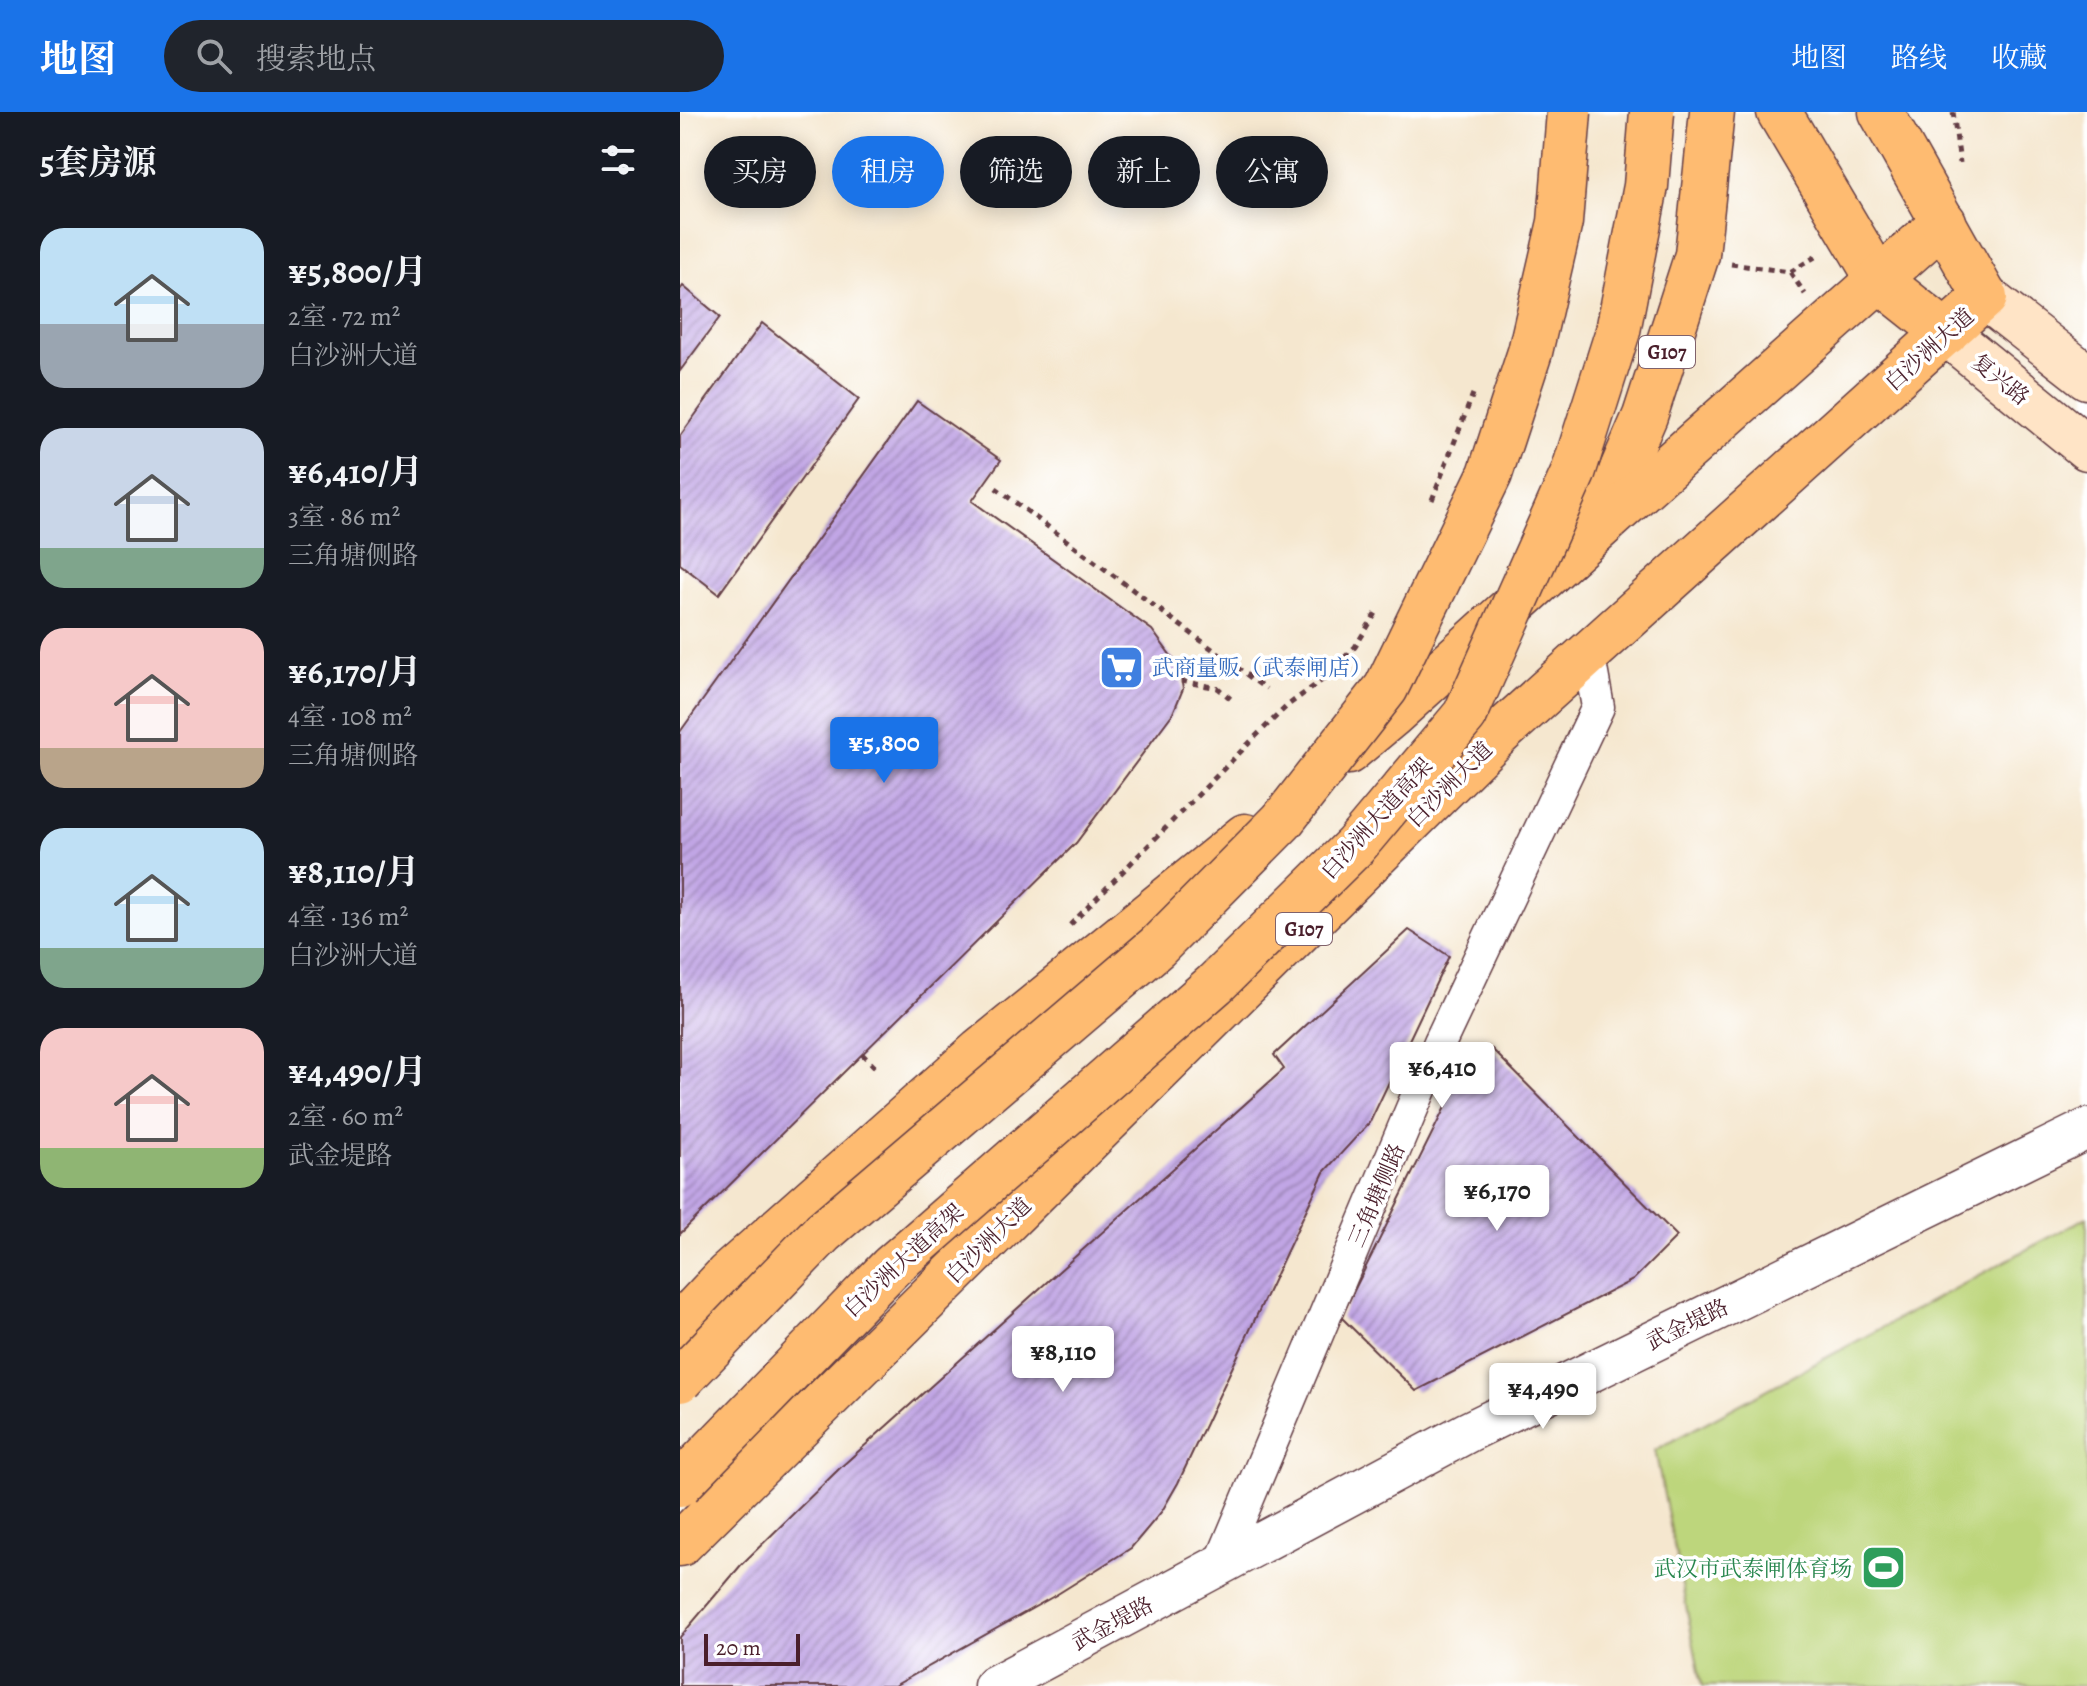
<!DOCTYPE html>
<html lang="zh">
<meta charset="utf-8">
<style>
body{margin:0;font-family:Alegreya,"Noto Serif SC",serif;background:#20242c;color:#f1f3f6;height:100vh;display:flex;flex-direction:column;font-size:30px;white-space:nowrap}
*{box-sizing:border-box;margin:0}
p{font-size:26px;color:#9ea1a6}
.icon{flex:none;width:44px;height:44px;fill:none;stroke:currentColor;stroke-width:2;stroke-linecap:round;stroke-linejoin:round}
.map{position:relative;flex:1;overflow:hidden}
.side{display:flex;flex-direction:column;background:#171b24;width:680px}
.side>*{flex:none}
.banner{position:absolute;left:24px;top:24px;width:760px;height:72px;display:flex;gap:16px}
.scale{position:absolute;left:24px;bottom:20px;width:96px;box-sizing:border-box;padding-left:8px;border:4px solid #4a1f2b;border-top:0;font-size:22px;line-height:28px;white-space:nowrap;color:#4a1f2b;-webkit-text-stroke:6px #fff;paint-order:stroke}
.price{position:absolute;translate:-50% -68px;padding:0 18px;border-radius:8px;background:#fff;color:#222;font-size:26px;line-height:52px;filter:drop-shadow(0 2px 4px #0008)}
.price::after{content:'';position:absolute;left:50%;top:48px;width:24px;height:18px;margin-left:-12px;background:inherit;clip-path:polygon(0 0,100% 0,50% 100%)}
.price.selected{background:#1a73e8;color:#fff}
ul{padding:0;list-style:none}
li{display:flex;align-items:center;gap:24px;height:200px;padding:0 40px}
li span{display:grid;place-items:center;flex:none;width:224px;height:160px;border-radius:24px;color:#555}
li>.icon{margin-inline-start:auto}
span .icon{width:96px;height:96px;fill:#fffc;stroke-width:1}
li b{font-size:34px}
h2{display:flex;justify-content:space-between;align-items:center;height:96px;padding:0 40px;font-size:34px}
.pill{padding:0 28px;border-radius:36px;background:#171b24;box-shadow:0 4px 20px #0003;font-size:28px;line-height:72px}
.pill.selected{background:#1a73e8;color:#fff}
header{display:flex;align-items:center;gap:48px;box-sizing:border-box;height:112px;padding:0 40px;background:#1a73e8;color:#fff}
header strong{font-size:38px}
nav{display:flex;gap:44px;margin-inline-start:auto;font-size:28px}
.search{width:560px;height:72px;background:#20242c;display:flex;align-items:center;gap:20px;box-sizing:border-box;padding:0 28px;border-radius:44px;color:#9ea1a6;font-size:30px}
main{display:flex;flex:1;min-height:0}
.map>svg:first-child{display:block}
</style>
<header>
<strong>地图</strong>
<div class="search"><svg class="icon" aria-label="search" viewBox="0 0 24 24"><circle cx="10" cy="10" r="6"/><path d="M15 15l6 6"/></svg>搜索地点</div>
<nav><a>地图</a><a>路线</a><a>收藏</a></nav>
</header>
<main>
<section class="side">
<h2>5套房源<svg class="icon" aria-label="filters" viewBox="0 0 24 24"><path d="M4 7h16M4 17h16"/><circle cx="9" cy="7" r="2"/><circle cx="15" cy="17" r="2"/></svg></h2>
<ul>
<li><span style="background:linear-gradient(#bfe0f5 60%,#9aa5b1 0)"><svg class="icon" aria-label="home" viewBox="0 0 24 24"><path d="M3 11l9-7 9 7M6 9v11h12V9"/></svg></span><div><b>¥5,800/月</b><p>2室 · 72 m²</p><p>白沙洲大道</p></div></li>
<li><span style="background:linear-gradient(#c9d6e8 75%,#7fa58c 0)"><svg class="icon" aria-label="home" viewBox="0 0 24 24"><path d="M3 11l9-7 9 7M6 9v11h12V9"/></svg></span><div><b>¥6,410/月</b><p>3室 · 86 m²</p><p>三角塘侧路</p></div></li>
<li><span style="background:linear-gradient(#f6c9c9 75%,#b9a48a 0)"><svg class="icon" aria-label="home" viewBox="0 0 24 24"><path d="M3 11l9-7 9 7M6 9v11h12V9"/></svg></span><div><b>¥6,170/月</b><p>4室 · 108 m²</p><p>三角塘侧路</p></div></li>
<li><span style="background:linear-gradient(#bfe0f5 75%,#7fa58c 0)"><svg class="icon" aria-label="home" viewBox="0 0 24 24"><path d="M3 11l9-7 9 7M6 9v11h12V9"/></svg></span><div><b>¥8,110/月</b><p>4室 · 136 m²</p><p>白沙洲大道</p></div></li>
<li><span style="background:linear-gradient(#f6c9c9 75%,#8fb573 0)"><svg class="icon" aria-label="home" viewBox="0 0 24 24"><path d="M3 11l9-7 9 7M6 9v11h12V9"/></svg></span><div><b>¥4,490/月</b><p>2室 · 60 m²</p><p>武金堤路</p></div></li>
</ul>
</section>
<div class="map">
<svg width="1407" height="1574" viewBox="0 0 1407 1574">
<defs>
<pattern id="building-hatch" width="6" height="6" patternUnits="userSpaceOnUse" patternTransform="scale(2)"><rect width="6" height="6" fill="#c1a6e5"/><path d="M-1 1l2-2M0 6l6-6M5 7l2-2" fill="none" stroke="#9f87ba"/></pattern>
</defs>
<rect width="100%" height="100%" fill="#fff"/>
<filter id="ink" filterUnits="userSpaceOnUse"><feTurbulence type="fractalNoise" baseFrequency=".0125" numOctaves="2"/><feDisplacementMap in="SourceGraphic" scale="16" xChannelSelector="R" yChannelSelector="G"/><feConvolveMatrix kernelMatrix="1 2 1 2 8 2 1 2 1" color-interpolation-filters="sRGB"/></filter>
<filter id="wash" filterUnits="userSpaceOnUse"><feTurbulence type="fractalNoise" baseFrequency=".006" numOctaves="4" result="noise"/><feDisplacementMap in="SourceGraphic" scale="32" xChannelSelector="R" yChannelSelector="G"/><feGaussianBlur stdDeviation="1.8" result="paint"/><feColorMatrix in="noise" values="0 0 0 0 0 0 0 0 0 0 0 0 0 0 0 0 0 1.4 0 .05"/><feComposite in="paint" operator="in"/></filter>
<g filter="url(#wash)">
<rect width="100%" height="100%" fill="#f5e7cf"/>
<path fill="#bdd67b" stroke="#847a53" stroke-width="2" d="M 1407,1105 L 1407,1574 L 1022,1574 L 975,1338 Z"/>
<g id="blocks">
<g fill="url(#building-hatch)">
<path d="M 3,174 L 40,205 L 0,259 L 0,178 Z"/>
<path d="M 82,211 L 179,287 L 39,482 L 0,452 L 0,324 Z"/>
<path d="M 237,289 L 321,348 L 292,389 L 472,518 L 499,555 L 503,577 L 493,601 L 396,731 L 0,1122 L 0,620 Z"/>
<path d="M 729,818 L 769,844 L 690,1010 L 644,1060 L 498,1371 L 482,1399 L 451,1436 L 376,1483 L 214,1574 L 0,1574 L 0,1525 L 61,1453 L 161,1355 L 604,957 L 594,943 Z"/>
<path d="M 812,937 L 997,1124 L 953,1168 L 736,1279 L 661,1205 L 775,975 Z"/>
</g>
</g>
</g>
<g filter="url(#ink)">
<use href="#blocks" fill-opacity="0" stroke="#643d44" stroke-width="2"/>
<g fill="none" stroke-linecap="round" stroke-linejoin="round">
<defs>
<path id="minor" d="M 540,1453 L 760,930 L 918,595 L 908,540"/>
<path id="tertiary" d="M 314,1574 L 788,1320 L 1407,1017"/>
<g id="secondary">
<path d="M 1305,185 L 1407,265"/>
<path d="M 1266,221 L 1407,336"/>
</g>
<g id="primary">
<path d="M 1099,0 L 1198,167 L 1266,221"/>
<path d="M 914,404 L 933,378 L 965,304 L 1017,143 L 1032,0"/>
<path d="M 668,640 L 711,604 L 939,398 L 1264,110"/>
<path d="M 0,1213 L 47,1163 L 300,939 L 565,724"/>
<path d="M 0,1432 L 818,623 L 1305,185 L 1201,0"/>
</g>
</defs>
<use href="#minor" stroke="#643d44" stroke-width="35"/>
<use href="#tertiary" stroke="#643d44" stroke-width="43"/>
<use href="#secondary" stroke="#643d44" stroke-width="47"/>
<use href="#primary" stroke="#643d44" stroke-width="47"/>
<g stroke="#643d44" stroke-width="5" stroke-dasharray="6 6" stroke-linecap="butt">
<path d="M 1273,0 L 1280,51"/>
<path d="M 1051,152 L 1110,160 L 1125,182"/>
<path d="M 1110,160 L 1140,142"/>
<path d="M 316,376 L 586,577"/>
<path d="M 752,388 L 793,282"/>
<path d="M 501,569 L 538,576 L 551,587"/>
<path d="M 390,813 L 579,621 L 608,593 L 641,569 L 675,535 L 698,498"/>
<path d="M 182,942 L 195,955"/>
</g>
<use href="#minor" stroke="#fff" stroke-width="32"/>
<use href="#tertiary" stroke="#fff" stroke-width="40"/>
<use href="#secondary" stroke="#ffe4c6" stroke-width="44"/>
<use href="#primary" stroke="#febb71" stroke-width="44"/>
<defs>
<g id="trunk-bridge">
<path d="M 0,1268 L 143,1120 L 477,835 L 602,709 L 706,576 L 810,362 L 850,240 L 880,110 L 889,0"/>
<path d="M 0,1372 L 211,1155 L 535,872 L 675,734 L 785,603 L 893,361 L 938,219 L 966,74 L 972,0"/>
</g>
</defs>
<use href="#trunk-bridge" stroke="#643d44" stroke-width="47" stroke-linecap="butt"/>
<use href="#trunk-bridge" stroke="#febb71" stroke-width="44"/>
</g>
</g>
<defs>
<symbol id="supermarket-square" viewBox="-11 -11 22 22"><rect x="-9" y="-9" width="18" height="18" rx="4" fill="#3f7fe0" stroke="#fff"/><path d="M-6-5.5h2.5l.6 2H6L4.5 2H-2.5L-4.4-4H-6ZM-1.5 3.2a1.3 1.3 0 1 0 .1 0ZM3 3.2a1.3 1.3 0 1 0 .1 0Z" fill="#fff"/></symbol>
<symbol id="stadium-square" viewBox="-11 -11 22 22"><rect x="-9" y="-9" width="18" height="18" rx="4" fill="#2e9e5b" stroke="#fff"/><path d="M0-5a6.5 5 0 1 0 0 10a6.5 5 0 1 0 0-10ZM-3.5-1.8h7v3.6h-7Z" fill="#fff"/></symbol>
</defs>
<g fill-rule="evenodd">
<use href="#supermarket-square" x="416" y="530" width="51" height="51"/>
<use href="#stadium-square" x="1178" y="1430" width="51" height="51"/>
</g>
<g text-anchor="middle" stroke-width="7" stroke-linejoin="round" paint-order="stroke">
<g fill="#fff" stroke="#80626b" stroke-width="2">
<rect x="959" y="224" width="56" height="32" rx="6"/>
<rect x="596" y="801" width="56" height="32" rx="6"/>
</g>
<g font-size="20" font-weight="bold" fill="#4a1f2b">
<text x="987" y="247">G107</text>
<text x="624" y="824">G107</text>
</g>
<g font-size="22" fill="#4a1f2b" stroke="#fff">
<text transform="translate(1249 237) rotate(-42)" y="8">白沙洲大道</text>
<text transform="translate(1321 267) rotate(39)" y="8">复兴路</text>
<text transform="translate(769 672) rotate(-45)" y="8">白沙洲大道</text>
<text transform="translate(696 706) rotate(-48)" y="8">白沙洲大道高架</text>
<text transform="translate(696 1083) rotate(-67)" y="8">三角塘侧路</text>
<text transform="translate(308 1128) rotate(-45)" y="8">白沙洲大道</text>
<text transform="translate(223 1148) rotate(-43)" y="8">白沙洲大道高架</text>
<text transform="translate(1007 1212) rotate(-26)" y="8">武金堤路</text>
<text transform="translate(432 1511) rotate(-28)" y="8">武金堤路</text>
</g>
<g font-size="22" fill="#366cbe" stroke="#fff" text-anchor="start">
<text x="472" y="563">武商量贩（武泰闸店）</text>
</g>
<g font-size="22" fill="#27864d" stroke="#fff" text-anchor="end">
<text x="1172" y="1464">武汉市武泰闸体育场</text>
</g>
</g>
</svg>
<div class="scale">20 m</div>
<b class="price selected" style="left:204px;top:673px">¥5,800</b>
<b class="price" style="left:762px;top:998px">¥6,410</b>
<b class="price" style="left:817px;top:1121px">¥6,170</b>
<b class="price" style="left:383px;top:1282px">¥8,110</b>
<b class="price" style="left:863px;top:1319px">¥4,490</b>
<div class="banner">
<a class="pill">买房</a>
<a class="pill selected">租房</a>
<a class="pill">筛选</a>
<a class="pill">新上</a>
<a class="pill">公寓</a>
</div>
</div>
</main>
